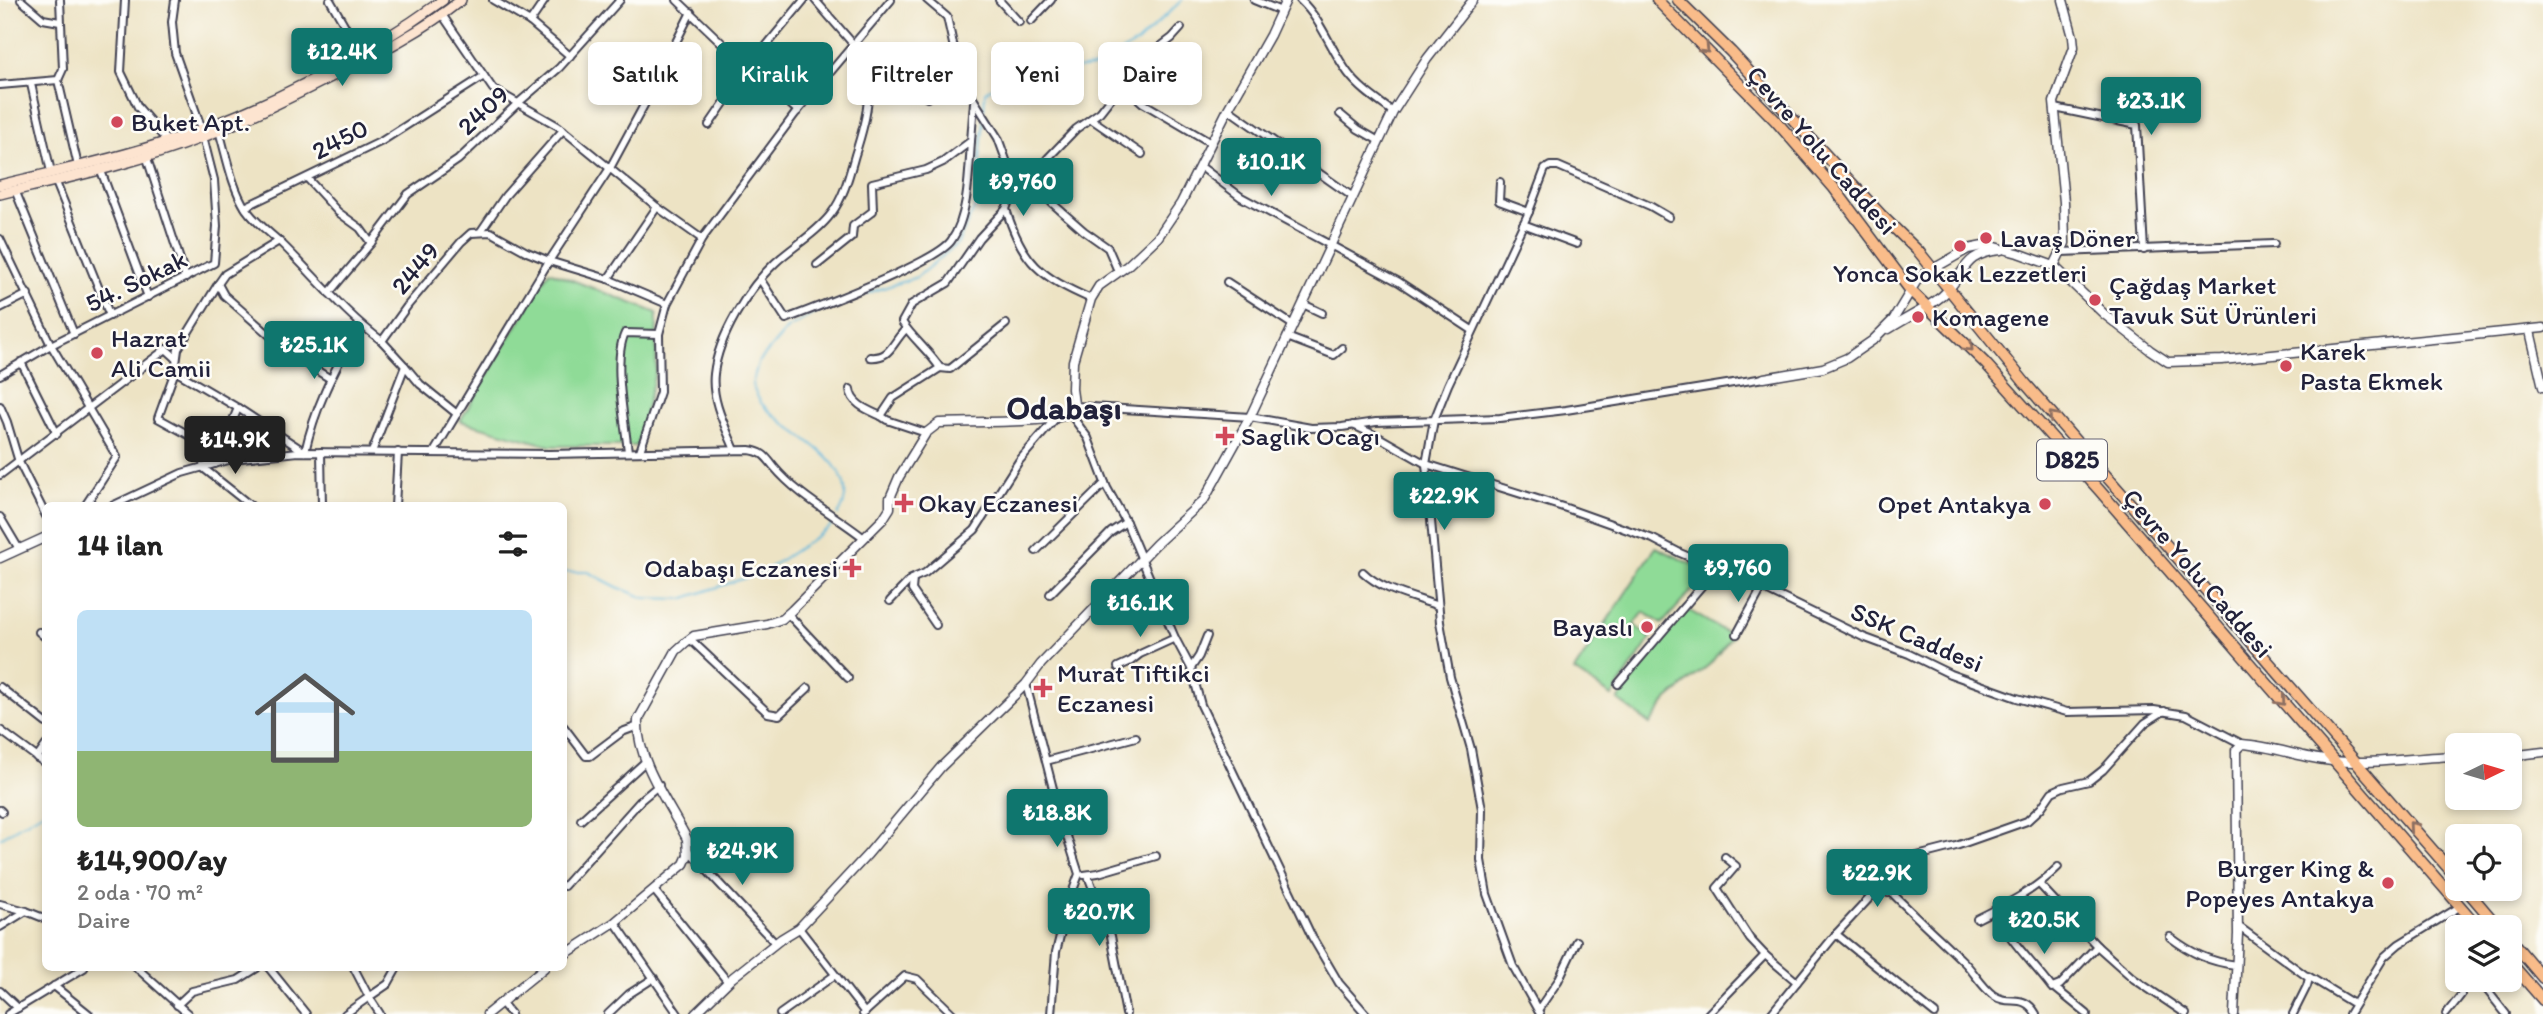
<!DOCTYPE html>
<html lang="tr">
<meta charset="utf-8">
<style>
body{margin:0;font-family:Itim,sans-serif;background:#f6f6f6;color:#222;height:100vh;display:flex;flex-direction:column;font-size:26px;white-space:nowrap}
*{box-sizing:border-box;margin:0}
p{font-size:23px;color:#767676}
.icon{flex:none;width:38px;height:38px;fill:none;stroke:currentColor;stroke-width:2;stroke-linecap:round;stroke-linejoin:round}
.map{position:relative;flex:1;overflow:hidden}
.drawer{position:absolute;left:42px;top:502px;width:525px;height:469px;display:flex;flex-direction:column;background:#fff;border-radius:10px;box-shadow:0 4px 10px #0003}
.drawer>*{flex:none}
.banner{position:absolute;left:588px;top:42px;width:665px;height:63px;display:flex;gap:14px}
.needle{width:46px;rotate:85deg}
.controls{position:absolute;left:2445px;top:733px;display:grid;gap:14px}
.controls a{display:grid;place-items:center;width:77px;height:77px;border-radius:10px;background:#fff;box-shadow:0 4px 10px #0003;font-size:35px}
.price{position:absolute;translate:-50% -60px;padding:0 16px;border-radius:7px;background:#0f766e;color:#fff;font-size:23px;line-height:46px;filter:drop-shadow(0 2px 4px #0008)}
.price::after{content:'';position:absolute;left:50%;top:42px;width:21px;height:16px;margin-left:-10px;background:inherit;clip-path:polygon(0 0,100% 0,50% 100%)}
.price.current{background:#222;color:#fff}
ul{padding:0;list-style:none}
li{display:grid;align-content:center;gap:14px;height:371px;padding:0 35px}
li span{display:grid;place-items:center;height:217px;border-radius:10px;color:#555}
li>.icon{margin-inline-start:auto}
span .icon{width:126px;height:126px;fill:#fffc;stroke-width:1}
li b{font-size:30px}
h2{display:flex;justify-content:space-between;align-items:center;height:84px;padding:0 35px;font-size:30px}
.tag{padding:0 24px;border-radius:10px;background:#fff;box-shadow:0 4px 10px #0003;font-size:24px;line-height:63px}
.tag.current{background:#0f766e;color:#fff}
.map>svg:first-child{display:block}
</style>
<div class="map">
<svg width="2543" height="1014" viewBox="0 0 2543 1014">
<rect width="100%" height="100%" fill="#fdfcf7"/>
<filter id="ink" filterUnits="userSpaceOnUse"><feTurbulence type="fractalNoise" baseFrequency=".0143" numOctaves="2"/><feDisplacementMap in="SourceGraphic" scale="14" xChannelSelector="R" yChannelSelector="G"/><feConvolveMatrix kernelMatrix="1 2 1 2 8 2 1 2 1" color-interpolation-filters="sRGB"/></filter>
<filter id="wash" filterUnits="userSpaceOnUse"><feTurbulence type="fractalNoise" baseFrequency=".00686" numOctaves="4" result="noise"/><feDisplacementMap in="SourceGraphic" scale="28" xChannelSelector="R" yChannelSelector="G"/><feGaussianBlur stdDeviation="1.57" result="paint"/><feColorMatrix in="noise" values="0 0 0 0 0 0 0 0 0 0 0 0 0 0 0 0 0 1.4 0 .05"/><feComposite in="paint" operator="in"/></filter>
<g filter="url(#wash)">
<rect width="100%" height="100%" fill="#ede3c4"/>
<g fill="#8fdb97" stroke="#587e69" stroke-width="2">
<path d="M 549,271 L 657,313 L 656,369 L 637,446 L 550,446 L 460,421 Z"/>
<path d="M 1656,547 L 1706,571 L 1696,586 L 1662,624 L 1644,612 L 1634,625 L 1651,638 L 1612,696 L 1574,671 Z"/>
<path d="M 1685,608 L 1732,636 L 1710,664 L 1668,699 L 1650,724 L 1618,700 Z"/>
</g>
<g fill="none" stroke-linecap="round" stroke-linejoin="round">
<g stroke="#5db6da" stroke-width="2">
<path d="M 984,110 L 985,92 L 1010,75 L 1094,67 L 1137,43 L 1182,0"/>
<path d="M 838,515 C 870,466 788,434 762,404 C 758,399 755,391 752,385 L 758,363 L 787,329 L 828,306 L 917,277 L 958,243 L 975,207 L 984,119"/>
<path d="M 564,572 L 588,572 L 617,587 L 645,598 L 682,599 L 763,572 L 829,528 L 835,520"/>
<path d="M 0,838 L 46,810"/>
</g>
</g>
</g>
<g filter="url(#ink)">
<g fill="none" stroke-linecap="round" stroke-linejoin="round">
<defs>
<g id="minor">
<path d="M 21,0 L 43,19 L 60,22"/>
<path d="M 125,0 L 121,72 L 138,107 L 167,141"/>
<path d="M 330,0 L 360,52"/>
<path d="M 493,0 L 530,22 L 570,56"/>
<path d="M 677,0 L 748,68 L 798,111"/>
<path d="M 815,0 L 854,45"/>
<path d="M 927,0 L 947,17 L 953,44 L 974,100 L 998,138 L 1006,160 L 1012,193 L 1006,209 C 1022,263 1041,277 1091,299"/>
<path d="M 999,0 L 1019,22"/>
<path d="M 1254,0 L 1281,11"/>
<path d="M 1300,0 C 1321,19 1331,50 1348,73 C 1360,89 1377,100 1393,112"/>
<path d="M 441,13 L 493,89 L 558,126 L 657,207 L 702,239"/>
<path d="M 1031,21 L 1051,0"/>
<path d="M 530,22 L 545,0"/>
<path d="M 58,80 L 78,166"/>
<path d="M 31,84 L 51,172"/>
<path d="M 1122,84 L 1143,103 L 1211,143"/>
<path d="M 0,85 L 58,80 L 63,69 L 60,0"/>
<path d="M 927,98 L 942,80 L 963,69"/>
<path d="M 2055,108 L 2137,125 L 2144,250"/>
<path d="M 1228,109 L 1353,197"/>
<path d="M 1340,114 L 1358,129 L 1379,141"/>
<path d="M 1091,119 L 1142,154"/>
<path d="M 709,125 L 748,68 L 804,0"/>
<path d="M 218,127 C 226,153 231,186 246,209 C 256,223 269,232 281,243 C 315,276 344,313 382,341 L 408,305 L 461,242 L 471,233 L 491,232 L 527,252 L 549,261 L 608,279 L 667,304"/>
<path d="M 146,155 L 186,278"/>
<path d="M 1200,166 L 1241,197 L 1399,282 L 1472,330"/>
<path d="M 100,168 L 148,297"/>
<path d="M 307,178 L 338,212 L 360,228 L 371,243"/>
<path d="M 1031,179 L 1052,203 L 1084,231 L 1108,248 L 1118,271"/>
<path d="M 55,180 L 110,316"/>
<path d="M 1500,182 L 1499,201 L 1529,212"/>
<path d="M 15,190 L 74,334"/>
<path d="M 1012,193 L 1031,179 L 1048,158 L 1076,129 L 1100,112 L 1122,84 L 1123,76 L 1128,71 L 1172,38 L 1181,28"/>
<path d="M 245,207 L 382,141 L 484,76"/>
<path d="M 1006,209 L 979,238 L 948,283 L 912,304 L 902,322 C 913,339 929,351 940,368 L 950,369 L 1006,324"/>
<path d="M 1523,224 L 1577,244"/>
<path d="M 481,231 L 505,196 L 563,130"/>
<path d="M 0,239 L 51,345 L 117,457 L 85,506"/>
<path d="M 2061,252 L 2274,244"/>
<path d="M 817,265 L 852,237 L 853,226 L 873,211 L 872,183 L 926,170 L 943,162 L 971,141 L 974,102"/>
<path d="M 608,279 L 657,207"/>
<path d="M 760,279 L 786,319 C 817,307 935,263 951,241 C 969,216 969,170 971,141"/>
<path d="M 1227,282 L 1293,325"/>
<path d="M 218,284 L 224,295 L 292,355 L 329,378"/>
<path d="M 329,293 L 371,243 L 408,194 L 458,160 L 517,104 L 559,68 L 620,0"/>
<path d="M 1303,304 L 1322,313"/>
<path d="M 0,308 L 28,294"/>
<path d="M 1287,337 L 1334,355 L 1342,348"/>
<path d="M 870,357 C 891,359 892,342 906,329"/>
<path d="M 21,362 L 57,434"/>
<path d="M 405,366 L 420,384 L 457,414"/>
<path d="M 175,371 L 238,408 L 305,452 C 316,403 336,368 359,324"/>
<path d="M 0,375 L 51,345 L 214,263 L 217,226 L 214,180 L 199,121 L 175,53 L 172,22 L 175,0"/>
<path d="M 850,389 C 851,404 868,410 881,416"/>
<path d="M 0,406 L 7,422 L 19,462 L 46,516"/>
<path d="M 1076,406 L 1250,417 L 1311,428 L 1342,427 L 1376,422 L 1500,418 L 1566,410 L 1764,378"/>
<path d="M 1071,415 L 1088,438 L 1107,488 L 1126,522 L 1175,638 L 1191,668 L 1201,705 L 1312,937 L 1339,983 L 1366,1014"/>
<path d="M 1353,425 L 1377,436 L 1426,464 L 1566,508 L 1653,539 L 1680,553 L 1762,588 L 1863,637 L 1909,654 L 1950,674 L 2017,698 L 2067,712 L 2154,710 L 2186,715 L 2242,744"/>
<path d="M 926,433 L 887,420 L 881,416 L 893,398 L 940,368"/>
<path d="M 735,450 C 725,426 711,400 714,374 C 718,337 748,288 775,263 C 792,247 817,233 831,214 C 844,197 849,176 855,155 C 866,121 879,79 852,49"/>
<path d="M 640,451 L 660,392 L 659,334 L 667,304 L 702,239 L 795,114 L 891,0"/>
<path d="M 220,452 L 158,418 L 175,371 L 178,349 L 218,284 L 225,274 L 279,241"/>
<path d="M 321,452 L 322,506"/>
<path d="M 372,452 L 405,366 L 382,341"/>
<path d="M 434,452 L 549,261 L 610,168 L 650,94 L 691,12"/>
<path d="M 628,452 C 625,420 612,361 625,333 L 659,334"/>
<path d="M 215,464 L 238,408"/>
<path d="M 202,467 L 251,506"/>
<path d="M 0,475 L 166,349 L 176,358"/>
<path d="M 112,506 L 182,473 L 232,459 L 298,452 L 550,454 L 749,450 C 764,452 766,457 774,467 C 798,496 835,515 864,538"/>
<path d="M 395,506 L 398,452"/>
<path d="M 0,517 L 19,549"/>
<path d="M 1036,551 L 1105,483"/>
<path d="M 1363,572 C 1381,590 1414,597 1438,606"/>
<path d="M 913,579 L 912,590 L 936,625"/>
<path d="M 1050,594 L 1111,532 L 1126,522"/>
<path d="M 890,601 L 911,579 L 925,573 L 975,530 L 1019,461 L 1055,419"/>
<path d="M 788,614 L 848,678"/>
<path d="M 39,632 L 46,638"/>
<path d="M 1737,634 L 1762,588"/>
<path d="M 690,639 L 768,713 L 779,715 L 808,688"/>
<path d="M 1118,667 L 1131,661 L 1140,654 L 1175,638"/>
<path d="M 1191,668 L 1199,656 L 1207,636"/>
<path d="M 1026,684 L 1058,808 L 1079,874 L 1068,904 L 1056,952 L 1051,1014"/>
<path d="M 1618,684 L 1717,568"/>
<path d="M 0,687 L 46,723"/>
<path d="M 564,727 L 586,756 L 590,756 L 622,732 L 638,726"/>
<path d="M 0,730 L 46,764"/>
<path d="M 37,758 L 46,745"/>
<path d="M 1046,761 L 1136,737"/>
<path d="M 0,810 L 2,812"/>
<path d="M 1062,819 L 1072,815 L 1089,812"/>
<path d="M 581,820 L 646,761"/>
<path d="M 688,850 L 775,943"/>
<path d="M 1725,857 L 1736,866 L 1717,888 L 1750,939 L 1765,955 L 1797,982"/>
<path d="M 1084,875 L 1098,873 L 1156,856"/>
<path d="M 1088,876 L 1111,936 L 1126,1014"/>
<path d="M 2040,885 L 2097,946 L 2134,979 L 2186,1014"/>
<path d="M 564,886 L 641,800 L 659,785"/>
<path d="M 654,890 L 728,982"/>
<path d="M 1888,893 L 1900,874 L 1917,856 L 1956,846 L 2027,821 L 2041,808 L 2052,792 L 2063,787 L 2089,781 L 2103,770 L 2145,723 L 2164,711"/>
<path d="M 0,904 L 26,911 L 46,919"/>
<path d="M 1996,910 C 2007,940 2033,962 2052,988 L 2060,985 L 2097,946"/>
<path d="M 1977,919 C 2007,904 2034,891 2058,867"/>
<path d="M 615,922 L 678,1014"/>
<path d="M 2238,926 L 2309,978 L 2307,986 L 2293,1014"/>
<path d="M 0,927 L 26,911"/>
<path d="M 799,928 L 865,1013"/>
<path d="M 1836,934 L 1935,1014"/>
<path d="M 2170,937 C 2191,953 2210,962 2236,965"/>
<path d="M 137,968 L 188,1014"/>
<path d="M 269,968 L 306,1014"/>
<path d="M 2308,976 L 2354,1004"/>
<path d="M 2491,980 L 2486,985 L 2487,990 L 2506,1014"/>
<path d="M 54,986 L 89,1014"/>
<path d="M 2055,988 L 2087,1014"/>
<path d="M 0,991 L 18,1008"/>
<path d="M 501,1002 L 511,1014"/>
<path d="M 177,1005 L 192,991 L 238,980 L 257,968"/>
<path d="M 1538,1010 L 1558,981 L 1577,941"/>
<path d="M 8,1014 L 84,968"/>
<path d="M 345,1014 L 369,997 L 354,968"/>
<path d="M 380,1014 L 369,997 L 388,984 L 397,968"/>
<path d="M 608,1014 L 629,994 L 654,978"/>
<path d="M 780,1014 L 835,975"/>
<path d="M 863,1014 L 905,976 L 917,979 L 953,1014"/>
<path d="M 1540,1014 L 1513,966 L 1487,894 L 1481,860 L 1482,809 L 1471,749 L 1450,677 L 1440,622 L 1426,464 L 1434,420 L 1448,385 L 1528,214 L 1545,169 L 1550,166 L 1558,166 L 1650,206 L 1669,217"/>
<path d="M 1708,1014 L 1765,955"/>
<path d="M 1771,1014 L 1836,934 L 1877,890 L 1892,893 C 1915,916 1940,939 1964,962 C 1974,972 1982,987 1993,995 C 2009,1007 2024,992 2036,1014"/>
<path d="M 2349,1014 L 2384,957 L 2399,944 L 2461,906"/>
<path d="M 2446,1014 L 2461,995"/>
</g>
<g id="tertiary">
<path d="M 2054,266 L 2065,243 L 2064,202 L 2054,102 L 2074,47 L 2073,37 L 2063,0"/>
<path d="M 1889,329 C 1906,318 1926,309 1942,296 C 1967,274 1960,254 2001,250"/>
<path d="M 2530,331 L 2543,387"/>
<path d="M 1874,339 L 1893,320 L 1919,277 L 1968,249 L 1988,245 L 2018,253 L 2054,266 L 2104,314 L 2150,350 L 2168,362 L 2222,360 L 2543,328"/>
<path d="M 1764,378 L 1823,368 L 1847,358 L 1876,338"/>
<path d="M 0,558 L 46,537"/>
<path d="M 2510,756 L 2543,752"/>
<path d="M 564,955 L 615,922 L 684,864 L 688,855 L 687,839 C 669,804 636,760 638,720 L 676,651 L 686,642 L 694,636 L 767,624 L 782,619 L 792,610 L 883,519 L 890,508 L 890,498 L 899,477 L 926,433 L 939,423 C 966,421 1060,425 1075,411 L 1072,389 L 1073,361 L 1091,299 L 1099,286 L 1127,266 L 1158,237 L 1181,203 L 1228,109 L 1270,35 L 1286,0"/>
<path d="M 487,1014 L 544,968"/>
<path d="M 695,1014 L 732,978 L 781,939 L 799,928 L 868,854 L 941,767 L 1026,684 L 1041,664 L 1156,544 L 1204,500 L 1250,417 L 1393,112 L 1427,59 L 1473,0"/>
<path d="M 2234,1014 L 2238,934 L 2236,750 L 2242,744 C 2273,746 2302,758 2332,761 C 2373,765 2416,757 2457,756"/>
</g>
<g id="secondary">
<path d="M 0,185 C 53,172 107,161 159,144 C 257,113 360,60 443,0"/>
<path d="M 0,194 C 67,178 137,163 201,138 C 248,119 292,97 337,74 C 379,53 424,30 461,0"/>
</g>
<g id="trunk">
<path d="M 1657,0 L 1775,120 L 1834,188 L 1911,291 L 1986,364 L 2100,491 L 2479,928"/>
<path d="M 1678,0 L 1731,52 L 1881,215 L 1919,252 L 2025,383 L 2457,878"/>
<path d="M 2466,889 L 2499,928"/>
<path d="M 2510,939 L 2543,978"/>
<path d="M 2510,962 L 2543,1000"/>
</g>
</defs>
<use href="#minor" stroke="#403f50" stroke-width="10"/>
<use href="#tertiary" stroke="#403f50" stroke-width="11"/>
<use href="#secondary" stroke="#403f50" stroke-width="12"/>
<use href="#trunk" stroke="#403f50" stroke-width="13"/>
<use href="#minor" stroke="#fff" stroke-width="6"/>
<use href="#tertiary" stroke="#fff" stroke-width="8"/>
<use href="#secondary" stroke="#fde4d0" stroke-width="9"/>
<use href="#trunk" stroke="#f9bc8a" stroke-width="10"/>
</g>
<defs><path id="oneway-chevron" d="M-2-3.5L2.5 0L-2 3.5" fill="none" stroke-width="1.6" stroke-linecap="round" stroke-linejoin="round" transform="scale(1.75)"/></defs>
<g stroke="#8e6f62">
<use href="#oneway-chevron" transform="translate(1705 49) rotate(45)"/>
<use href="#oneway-chevron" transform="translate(1969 347) rotate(44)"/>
<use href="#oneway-chevron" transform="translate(2053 416) rotate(-131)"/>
<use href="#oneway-chevron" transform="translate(2281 701) rotate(49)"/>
<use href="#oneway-chevron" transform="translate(2413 826) rotate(-131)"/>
</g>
</g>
<g fill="#d1495b" stroke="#fdfcf7" stroke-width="2.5">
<circle cx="117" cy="122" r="7"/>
<circle cx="1986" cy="238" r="7"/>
<circle cx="1960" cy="246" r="7"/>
<circle cx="2095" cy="300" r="7"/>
<circle cx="1918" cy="317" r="7"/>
<circle cx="97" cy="353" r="7"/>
<circle cx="2286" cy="366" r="7"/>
<path d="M1221.5 425.5h7v7h7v7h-7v7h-7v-7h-7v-7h7z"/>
<path d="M900.5 492.5h7v7h7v7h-7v7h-7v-7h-7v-7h7z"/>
<circle cx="2045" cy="504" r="7"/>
<path d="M848.5 557.5h7v7h7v7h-7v7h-7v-7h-7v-7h7z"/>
<circle cx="1647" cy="627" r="7"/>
<path d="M1039.5 677.5h7v7h7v7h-7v7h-7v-7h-7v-7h7z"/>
<circle cx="2388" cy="883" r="7"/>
</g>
<g text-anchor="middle" stroke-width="5" stroke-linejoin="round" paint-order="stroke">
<rect fill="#fdfcf7" stroke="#646373" stroke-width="2" x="2037" y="439.5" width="70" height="41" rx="5"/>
<g font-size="24" font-weight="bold" fill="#22223b">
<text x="2072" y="468">D825</text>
</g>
<g font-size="26" fill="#22223b" stroke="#fdfcf7">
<text transform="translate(483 110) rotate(-43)" y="9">2409</text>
<text transform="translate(340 139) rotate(-27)" y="9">2450</text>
<text transform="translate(1822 150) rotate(49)" y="9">Çevre Yolu Caddesi</text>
<text transform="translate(415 268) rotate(-50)" y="9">2449</text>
<text transform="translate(136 281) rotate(-26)" y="9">54. Sokak</text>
<text transform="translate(2198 573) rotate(49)" y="9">Çevre Yolu Caddesi</text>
<text transform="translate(1917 637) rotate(23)" y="9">SSK Caddesi</text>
</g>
<g font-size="26" fill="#22223b" stroke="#fdfcf7" text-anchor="start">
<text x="131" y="131">Buket Apt.</text>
<text x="2000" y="247">Lavaş Döner</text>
<text x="1960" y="282" text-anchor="middle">Yonca Sokak Lezzetleri</text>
<text x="2109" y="294">Çağdaş Market<tspan x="2109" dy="30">Tavuk Süt Ürünleri</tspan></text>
<text x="1932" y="326">Komagene</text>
<text x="111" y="347">Hazrat<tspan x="111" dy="30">Ali Camii</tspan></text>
<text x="2300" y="360">Karek<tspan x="2300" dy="30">Pasta Ekmek</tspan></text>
<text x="1241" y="445">Saglık Ocagı</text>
<text x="918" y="512">Okay Eczanesi</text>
<text x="2031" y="513" text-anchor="end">Opet Antakya</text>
<text x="838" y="577" text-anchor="end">Odabaşı Eczanesi</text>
<text x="1633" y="636" text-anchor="end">Bayaslı</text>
<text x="1057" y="682">Murat Tiftikci<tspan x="1057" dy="30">Eczanesi</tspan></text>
<text x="2374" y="877" text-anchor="end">Burger King &amp;<tspan x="2374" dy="30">Popeyes Antakya</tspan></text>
</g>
<g font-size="33" font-weight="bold" fill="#22223b" stroke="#fdfcf7">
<text x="1064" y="419">Odabaşı</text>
</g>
</g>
</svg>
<div class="controls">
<a><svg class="needle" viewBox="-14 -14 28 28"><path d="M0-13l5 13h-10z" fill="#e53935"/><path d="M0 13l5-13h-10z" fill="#767676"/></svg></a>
<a><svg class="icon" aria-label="locate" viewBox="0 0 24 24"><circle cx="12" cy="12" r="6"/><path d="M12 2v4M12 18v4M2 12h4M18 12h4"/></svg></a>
<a><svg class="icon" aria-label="layers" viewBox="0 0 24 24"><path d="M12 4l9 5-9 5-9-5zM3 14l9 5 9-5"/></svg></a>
</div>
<b class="price" style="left:342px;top:88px">₺12.4K</b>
<b class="price" style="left:2151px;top:137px">₺23.1K</b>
<b class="price" style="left:1271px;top:198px">₺10.1K</b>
<b class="price" style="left:1023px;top:218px">₺9,760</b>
<b class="price" style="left:314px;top:381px">₺25.1K</b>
<b class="price current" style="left:235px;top:476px">₺14.9K</b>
<b class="price" style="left:1444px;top:532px">₺22.9K</b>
<b class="price" style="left:1738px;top:604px">₺9,760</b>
<b class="price" style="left:1140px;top:639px">₺16.1K</b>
<b class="price" style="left:1057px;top:849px">₺18.8K</b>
<b class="price" style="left:742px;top:887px">₺24.9K</b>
<b class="price" style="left:1877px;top:909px">₺22.9K</b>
<b class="price" style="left:1099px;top:948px">₺20.7K</b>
<b class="price" style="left:2044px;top:956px">₺20.5K</b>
<div class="banner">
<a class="tag">Satılık</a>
<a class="tag current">Kiralık</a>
<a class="tag">Filtreler</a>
<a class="tag">Yeni</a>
<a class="tag">Daire</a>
</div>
<section class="drawer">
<h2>14 ilan<svg class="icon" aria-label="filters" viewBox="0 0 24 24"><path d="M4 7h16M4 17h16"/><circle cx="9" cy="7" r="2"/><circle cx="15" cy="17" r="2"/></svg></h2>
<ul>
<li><span style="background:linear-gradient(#bfe0f5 65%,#8fb573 0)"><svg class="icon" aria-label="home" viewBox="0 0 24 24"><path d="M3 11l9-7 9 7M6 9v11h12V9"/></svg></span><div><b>₺14,900/ay</b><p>2 oda · 70 m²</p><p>Daire</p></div></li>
</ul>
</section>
</div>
